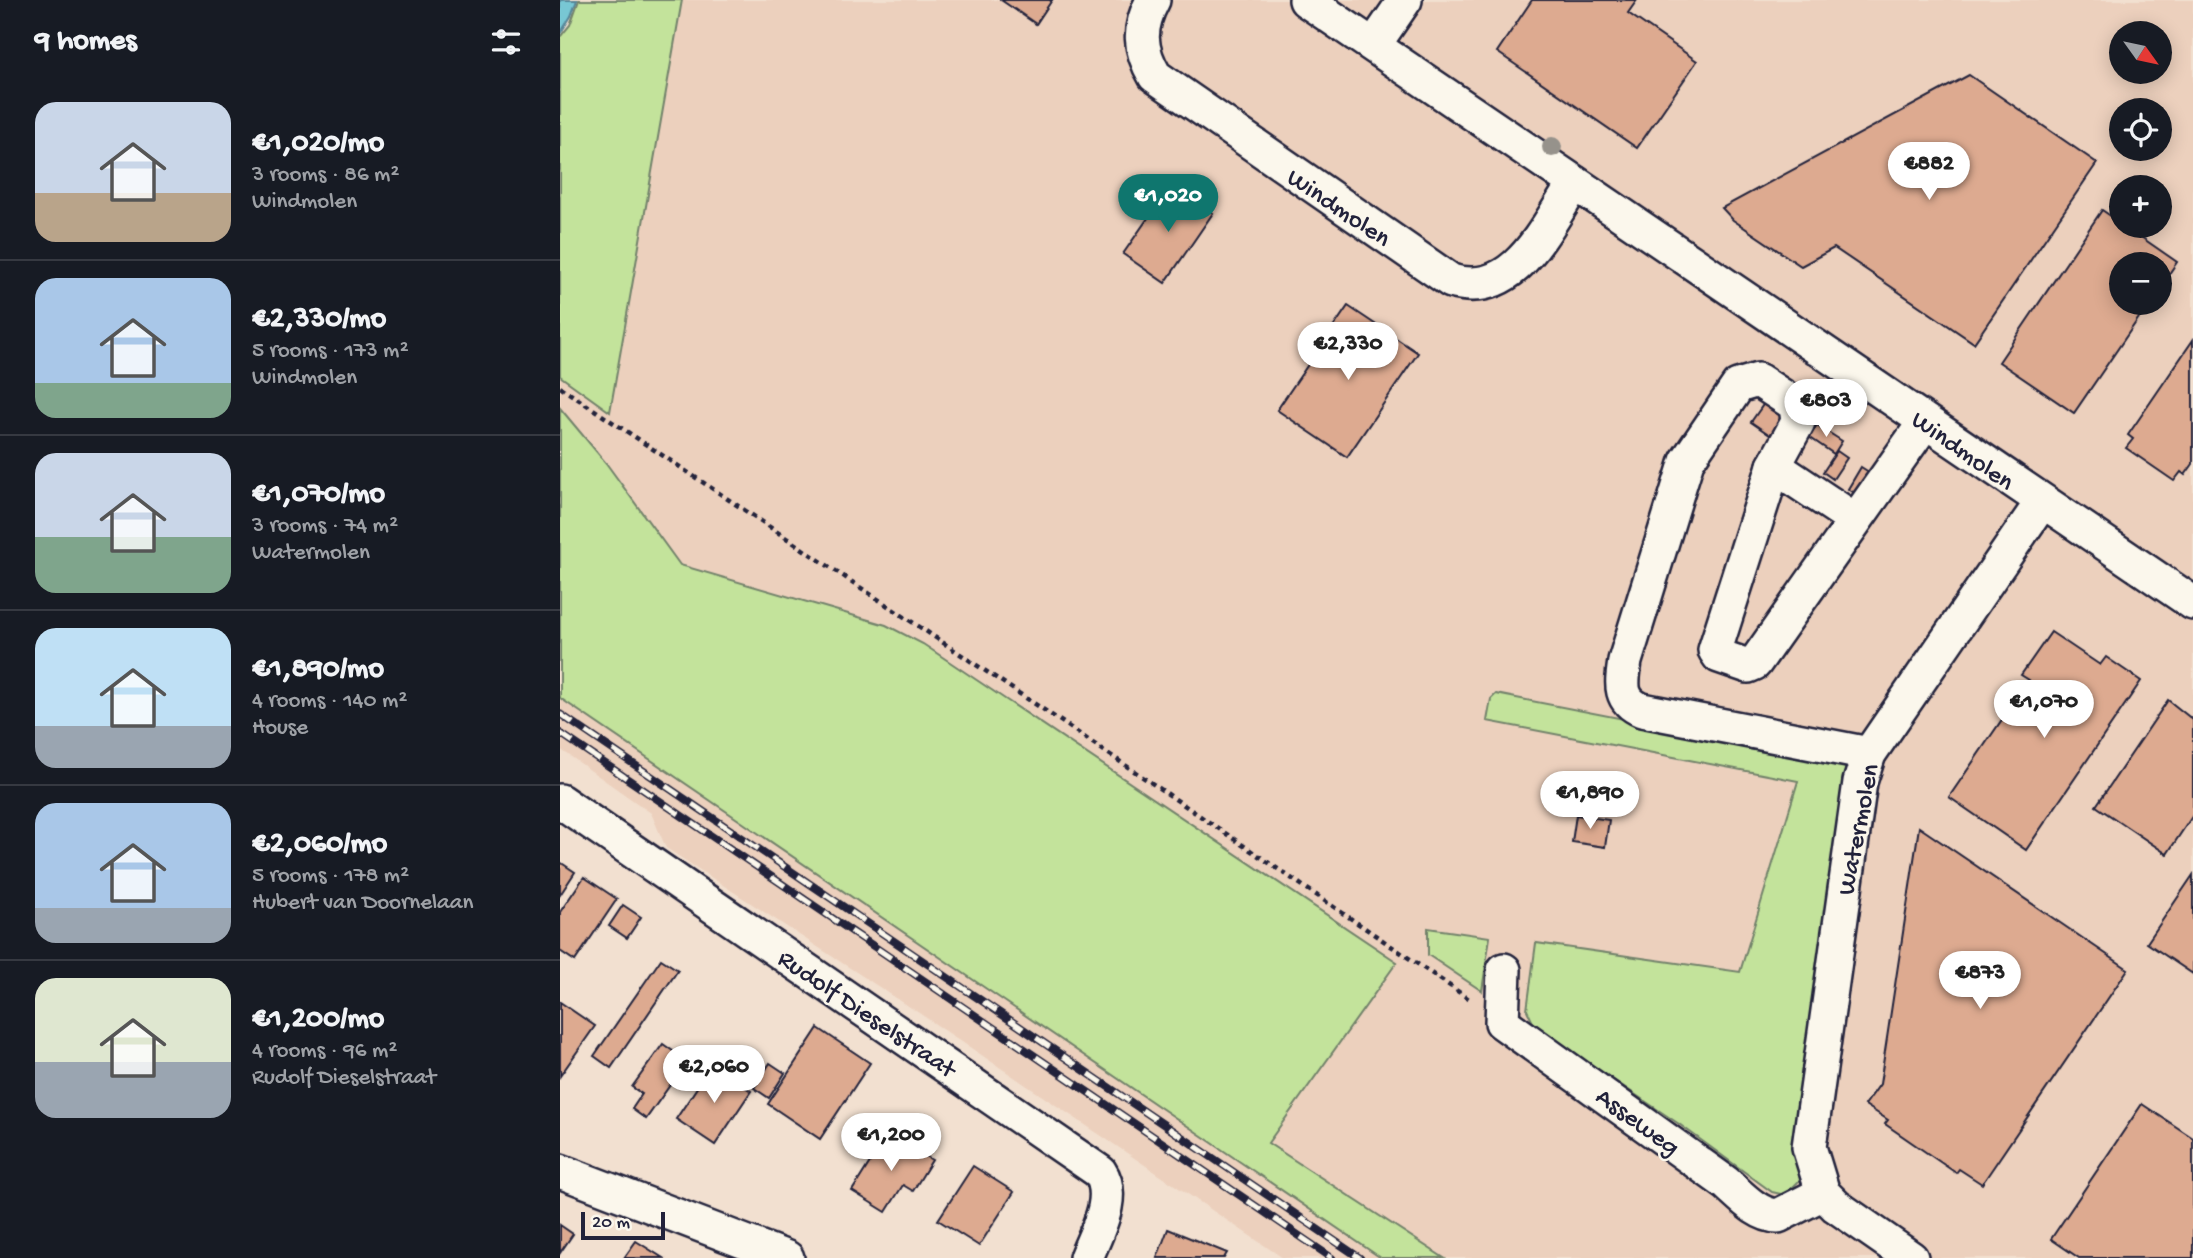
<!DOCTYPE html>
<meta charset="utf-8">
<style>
body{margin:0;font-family:"Gochi Hand",sans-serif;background:#20242c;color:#f1f3f6;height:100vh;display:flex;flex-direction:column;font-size:26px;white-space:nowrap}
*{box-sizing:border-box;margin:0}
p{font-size:23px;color:#9ea1a6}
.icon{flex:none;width:38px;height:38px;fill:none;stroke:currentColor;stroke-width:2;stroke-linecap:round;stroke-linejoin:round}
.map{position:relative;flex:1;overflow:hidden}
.sheet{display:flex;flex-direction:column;background:#171b24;width:560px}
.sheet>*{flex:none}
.needle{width:46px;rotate:123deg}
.buttons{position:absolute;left:1549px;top:21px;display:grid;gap:14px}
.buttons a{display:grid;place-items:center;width:63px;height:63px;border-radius:50%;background:#171b24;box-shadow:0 4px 18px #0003;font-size:35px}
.scale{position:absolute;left:21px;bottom:18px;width:84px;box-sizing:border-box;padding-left:7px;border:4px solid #22223b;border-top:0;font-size:19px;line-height:24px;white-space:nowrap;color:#22223b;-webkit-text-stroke:5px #fbf7ec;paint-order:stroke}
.price{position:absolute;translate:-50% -60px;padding:0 16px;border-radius:24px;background:#fff;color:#222;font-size:23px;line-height:46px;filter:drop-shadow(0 2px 4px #0008)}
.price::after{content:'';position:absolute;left:50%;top:42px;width:21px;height:16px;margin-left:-10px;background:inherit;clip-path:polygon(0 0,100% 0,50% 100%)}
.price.selected{background:#0f766e;color:#fff}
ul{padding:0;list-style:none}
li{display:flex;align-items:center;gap:21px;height:175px;padding:0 35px}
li+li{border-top:2px solid #363941}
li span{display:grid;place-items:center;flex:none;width:196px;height:140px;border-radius:21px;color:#555}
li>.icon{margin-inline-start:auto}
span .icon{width:84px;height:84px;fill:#fffc;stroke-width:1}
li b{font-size:30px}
h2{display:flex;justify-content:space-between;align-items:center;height:84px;padding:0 35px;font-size:30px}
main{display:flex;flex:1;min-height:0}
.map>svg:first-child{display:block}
</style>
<main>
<section class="sheet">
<h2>9 homes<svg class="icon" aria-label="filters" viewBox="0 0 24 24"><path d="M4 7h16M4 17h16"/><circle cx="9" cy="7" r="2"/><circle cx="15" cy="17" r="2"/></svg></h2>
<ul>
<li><span style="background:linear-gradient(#c9d6e8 65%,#b9a48a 0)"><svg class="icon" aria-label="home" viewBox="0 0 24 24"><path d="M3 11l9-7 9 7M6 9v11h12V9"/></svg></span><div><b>€1,020/mo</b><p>3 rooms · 86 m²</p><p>Windmolen</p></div></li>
<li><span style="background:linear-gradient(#a9c7e8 75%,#7fa58c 0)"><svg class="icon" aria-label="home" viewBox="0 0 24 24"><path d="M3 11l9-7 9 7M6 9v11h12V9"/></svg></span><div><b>€2,330/mo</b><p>5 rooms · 173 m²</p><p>Windmolen</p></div></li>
<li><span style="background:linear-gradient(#c9d6e8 60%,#7fa58c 0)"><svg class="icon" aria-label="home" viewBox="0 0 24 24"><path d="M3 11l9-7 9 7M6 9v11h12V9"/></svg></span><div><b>€1,070/mo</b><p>3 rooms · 74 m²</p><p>Watermolen</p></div></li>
<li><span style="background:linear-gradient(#bfe0f5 70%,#9aa5b1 0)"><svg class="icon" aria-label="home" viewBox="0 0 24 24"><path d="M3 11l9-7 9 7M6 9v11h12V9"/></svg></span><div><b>€1,890/mo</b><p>4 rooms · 140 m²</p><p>House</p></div></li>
<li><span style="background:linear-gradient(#a9c7e8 75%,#9aa5b1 0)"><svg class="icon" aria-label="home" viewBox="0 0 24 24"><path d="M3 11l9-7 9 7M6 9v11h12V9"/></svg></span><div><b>€2,060/mo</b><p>5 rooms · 178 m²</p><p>Hubert van Doornelaan</p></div></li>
<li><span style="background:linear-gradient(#dfe7d0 60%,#9aa5b1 0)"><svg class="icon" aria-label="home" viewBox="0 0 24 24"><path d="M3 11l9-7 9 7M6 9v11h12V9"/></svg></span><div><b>€1,200/mo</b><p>4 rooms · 96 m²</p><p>Rudolf Dieselstraat</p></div></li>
</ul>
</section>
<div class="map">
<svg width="1633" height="1258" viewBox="0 0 1633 1258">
<rect width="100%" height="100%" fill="#f2e0d0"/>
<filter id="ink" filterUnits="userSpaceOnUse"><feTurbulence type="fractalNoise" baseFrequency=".0143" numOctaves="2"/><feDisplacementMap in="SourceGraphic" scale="14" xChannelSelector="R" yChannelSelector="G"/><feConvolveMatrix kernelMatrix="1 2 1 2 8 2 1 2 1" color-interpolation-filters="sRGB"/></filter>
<g filter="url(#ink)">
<path fill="#ecd0bd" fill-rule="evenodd" d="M 122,0 L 1633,0 L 1633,1258 L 838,1258 L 57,737 L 821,1258 L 723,1258 L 356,1011 L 106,848 L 91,813 L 0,749 L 0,376 L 50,412 ZM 1561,33 L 1600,33 L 1600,72 L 1561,72 ZM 1561,110 L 1600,110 L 1600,149 L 1561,149 ZM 1561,187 L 1600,187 L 1600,226 L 1561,226 ZM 1561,264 L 1600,264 L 1600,303 L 1561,303 Z"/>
<g fill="#c3e39b" stroke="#72826b" stroke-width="2">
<path d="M 19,0 L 122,0 L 50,412 L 0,376 L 0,37 L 10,25 Z"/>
<path d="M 0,408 L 46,463 L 120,565 L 326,625 L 363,644 L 837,962 L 708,1143 L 884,1258 L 821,1258 L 0,698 Z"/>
<path d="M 936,694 L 1294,764 L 1286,791 L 1233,1139 L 1240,1180 L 1225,1195 L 1212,1192 L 1119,1124 L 975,1027 L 967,1010 L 976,943 L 1180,972 L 1238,781 L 927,721 L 931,699 Z"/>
<path d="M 868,928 L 930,937 L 922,991 L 868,955 Z"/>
</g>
<path fill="#78c7d4" stroke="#568597" stroke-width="2" d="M 0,0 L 17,0 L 11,16 L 0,34 Z"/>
<g fill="#ddaa90" stroke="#22223b" stroke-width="2">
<path d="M 441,0 L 492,0 L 476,24 Z"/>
<path d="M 972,0 L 1077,0 L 1068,13 L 1137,61 L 1077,148 L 937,52 Z"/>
<path d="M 1409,75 L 1537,163 L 1414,343 L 1274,248 L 1241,266 L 1173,220 L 1162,208 Z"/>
<path d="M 611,185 L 653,213 L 605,283 L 563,254 Z"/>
<path d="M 1542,210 L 1617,262 L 1600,287 L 1600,264 L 1561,264 L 1561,303 L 1589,303 L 1514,413 L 1439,362 Z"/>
<path d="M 788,306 L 858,353 L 787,457 L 717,410 Z"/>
<path d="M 1633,340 L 1633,464 L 1625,475 L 1621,472 L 1614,481 L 1566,448 L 1573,439 L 1568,435 Z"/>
<path d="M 1205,402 L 1224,415 L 1210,435 L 1191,422 Z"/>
<path d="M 1257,425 L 1282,441 L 1274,454 L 1249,437 Z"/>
<path d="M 1277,451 L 1287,458 L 1273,479 L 1263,472 Z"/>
<path d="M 1301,467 L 1312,474 L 1298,495 L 1288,489 Z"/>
<path d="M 1491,632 L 1540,665 L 1546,657 L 1581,681 L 1466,850 L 1389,797 L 1469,680 L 1461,675 Z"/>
<path d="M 1608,700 L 1633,720 L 1633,815 L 1607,854 L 1536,806 Z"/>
<path d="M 1016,815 L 1049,820 L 1045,847 L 1012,842 Z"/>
<path d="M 1359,827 L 1568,969 L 1422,1184 L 1399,1169 L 1396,1173 L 1325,1124 L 1328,1120 L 1305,1105 L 1320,1084 Z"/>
<path d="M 0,862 L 15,872 L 0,895 Z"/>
<path d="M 1633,875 L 1633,974 L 1587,943 Z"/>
<path d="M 24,877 L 57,899 L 15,961 L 0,951 L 0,912 Z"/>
<path d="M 63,905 L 81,917 L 67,938 L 49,926 Z"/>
<path d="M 101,959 L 118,970 L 51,1068 L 34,1056 Z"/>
<path d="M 0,1002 L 35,1026 L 0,1076 Z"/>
<path d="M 258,1028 L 310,1063 L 260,1139 L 208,1104 Z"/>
<path d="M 103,1044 L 127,1061 L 86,1119 L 72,1109 L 82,1094 L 72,1087 Z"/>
<path d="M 170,1045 L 194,1062 L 183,1078 L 159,1062 Z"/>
<path d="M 210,1063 L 225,1073 L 209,1098 L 194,1088 Z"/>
<path d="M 152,1065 L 191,1091 L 155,1145 L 116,1119 Z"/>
<path d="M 1582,1104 L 1633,1138 L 1633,1258 L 1519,1258 L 1491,1239 Z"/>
<path d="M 327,1135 L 372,1160 L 353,1191 L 343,1185 L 326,1212 L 292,1191 Z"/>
<path d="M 413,1166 L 454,1192 L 419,1246 L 378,1220 Z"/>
<path d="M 0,1225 L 13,1234 L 0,1253 Z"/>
<path d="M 608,1229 L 667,1253 L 664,1258 L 597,1258 Z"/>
<path d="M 76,1241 L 103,1258 L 64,1258 Z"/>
</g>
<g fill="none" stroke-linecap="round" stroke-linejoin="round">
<defs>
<g id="minor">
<path d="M 593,0 C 578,28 579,49 595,76 L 891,281 C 956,300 985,227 1015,183"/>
<path d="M 746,0 L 1633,603"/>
<path d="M 814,45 L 845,0"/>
<path d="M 1214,466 L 1295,520"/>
<path d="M 1309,754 L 1082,710 C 1058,700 1062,683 1065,661 L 1127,461 L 1178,386 L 1198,380 L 1236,405 L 1238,422 L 1214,466 L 1155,650 L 1159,656 L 1188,666 L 1195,663 L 1365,422"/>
<path d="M 0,801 L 540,1172 C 557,1198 536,1232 526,1258"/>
<path d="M 944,970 L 942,1022 L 1166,1183 C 1181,1196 1197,1215 1218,1216 L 1263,1193"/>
<path d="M 0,1171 L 227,1258"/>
<path d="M 1351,1258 L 1276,1206 L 1263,1193 L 1249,1147 L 1300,782 L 1309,754 L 1482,502"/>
</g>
</defs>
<use href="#minor" stroke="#22223b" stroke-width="38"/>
<path stroke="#22223b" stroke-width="4.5" stroke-dasharray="5 5" stroke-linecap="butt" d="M 0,387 L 496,718 L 912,1001"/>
<use href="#minor" stroke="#fbf7ec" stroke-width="33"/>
<defs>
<g id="rail">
<path d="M 0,714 L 800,1258"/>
<path d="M 0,733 L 772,1258"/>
</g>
</defs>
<use href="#rail" stroke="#22223b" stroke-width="8"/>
<use href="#rail" stroke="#fbf7ec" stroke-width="5" stroke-dasharray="16" stroke-linecap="butt"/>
</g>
<circle fill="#96928b" cx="992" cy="147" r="10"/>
</g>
<g text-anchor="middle" stroke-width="5" stroke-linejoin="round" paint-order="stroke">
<g font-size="26" fill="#22223b" stroke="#fbf7ec">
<text transform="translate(780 206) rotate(34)" y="9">Windmolen</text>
<text transform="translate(1404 449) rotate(35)" y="9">Windmolen</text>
<text transform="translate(1296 829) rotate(-79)" y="9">Watermolen</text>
<text transform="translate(308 1012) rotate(34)" y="9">Rudolf Dieselstraat</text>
<text transform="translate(1079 1120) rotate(36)" y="9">Asseweg</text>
</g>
</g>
</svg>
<div class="buttons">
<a><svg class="needle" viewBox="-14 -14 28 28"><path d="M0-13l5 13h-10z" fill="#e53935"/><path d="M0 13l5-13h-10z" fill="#9ea1a6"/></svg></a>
<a><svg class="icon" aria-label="locate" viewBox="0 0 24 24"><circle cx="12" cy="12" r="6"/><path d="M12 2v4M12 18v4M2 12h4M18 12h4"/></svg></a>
<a>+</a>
<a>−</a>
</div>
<div class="scale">20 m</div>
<b class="price" style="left:1369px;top:202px">€882</b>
<b class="price selected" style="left:608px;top:234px">€1,020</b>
<b class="price" style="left:788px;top:382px">€2,330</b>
<b class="price" style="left:1266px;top:439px">€803</b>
<b class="price" style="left:1484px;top:740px">€1,070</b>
<b class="price" style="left:1030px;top:831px">€1,890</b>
<b class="price" style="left:1420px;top:1011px">€873</b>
<b class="price" style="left:154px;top:1105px">€2,060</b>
<b class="price" style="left:331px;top:1173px">€1,200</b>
</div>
</main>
